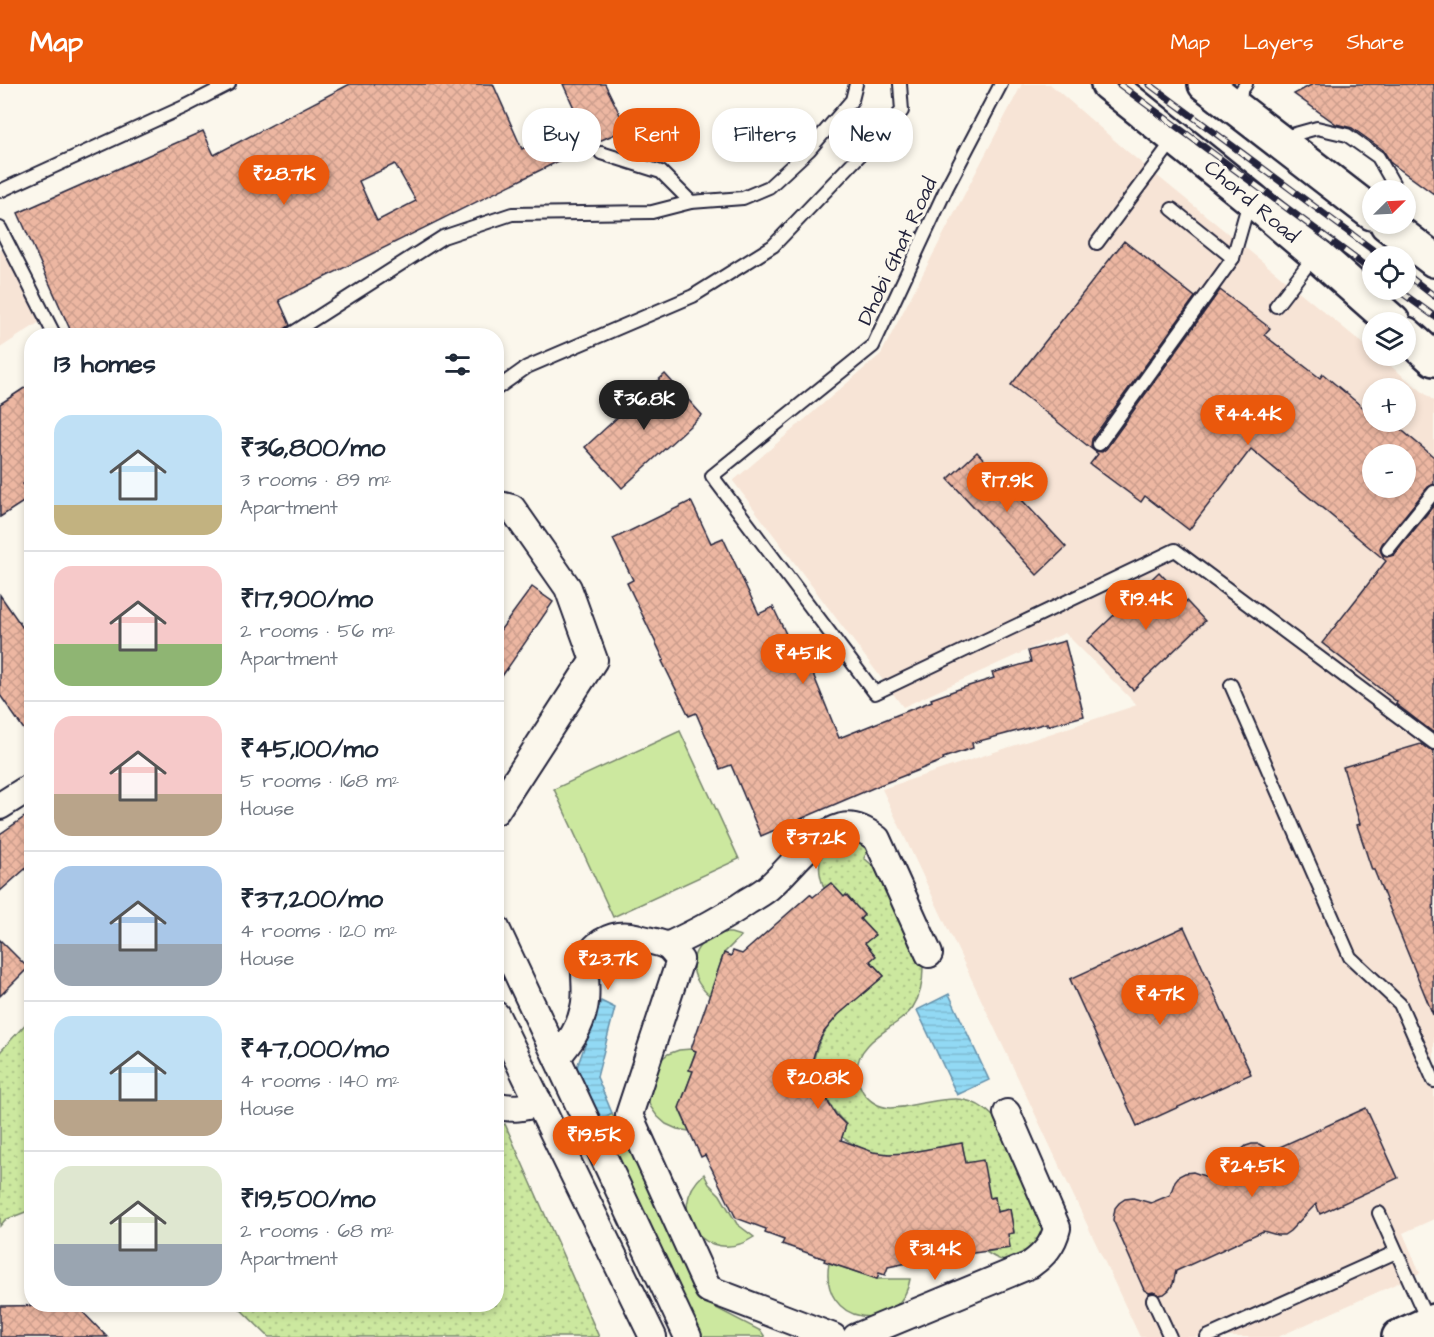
<!DOCTYPE html>
<meta charset="utf-8">
<style>
body{margin:0;font-family:"Architects Daughter",sans-serif;background:#f6f6f7;color:#1f2937;height:100vh;display:flex;flex-direction:column;font-size:22px;white-space:nowrap}
*{box-sizing:border-box;margin:0}
p{font-size:20px;color:#747a83}
.icon{flex:none;width:33px;height:33px;fill:none;stroke:currentColor;stroke-width:2;stroke-linecap:round;stroke-linejoin:round}
.map{position:relative;flex:1;overflow:hidden}
.details{position:absolute;left:24px;top:244px;width:480px;height:984px;display:flex;flex-direction:column;background:#fff;border-radius:24px;box-shadow:0 3px 9px #0003}
.details>*{flex:none}
.top-card{position:absolute;left:522px;top:24px;width:570px;height:54px;display:flex;gap:12px}
.needle{width:39px;rotate:66deg}
.controls{position:absolute;left:1362px;top:96px;display:grid;gap:12px}
.controls a{display:grid;place-items:center;width:54px;height:54px;border-radius:50%;background:#fff;box-shadow:0 3px 9px #0003;font-size:30px}
.price{position:absolute;translate:-50% -51px;padding:0 14px;border-radius:21px;background:#ea580c;color:#fff;font-size:20px;line-height:39px;filter:drop-shadow(0 2px 3px #0008)}
.price::after{content:'';position:absolute;left:50%;top:36px;width:18px;height:14px;margin-left:-9px;background:inherit;clip-path:polygon(0 0,100% 0,50% 100%)}
.price.selected{background:#222;color:#fff}
ul{padding:0;list-style:none}
li{display:flex;align-items:center;gap:18px;height:150px;padding:0 30px}
li+li{border-top:2px solid #e0e1e3}
li span{display:grid;place-items:center;flex:none;width:168px;height:120px;border-radius:18px;color:#555}
li>.icon{margin-inline-start:auto}
span .icon{width:72px;height:72px;fill:#fffc;stroke-width:1}
li b{font-size:26px}
h2{display:flex;justify-content:space-between;align-items:center;height:72px;padding:0 30px;font-size:26px}
.tag{padding:0 21px;border-radius:24px;background:#fff;box-shadow:0 3px 9px #0003;font-size:21px;line-height:54px}
.tag.selected{background:#ea580c;color:#fff}
header{display:flex;align-items:center;gap:36px;box-sizing:border-box;height:84px;padding:0 30px;background:#ea580c;color:#fff}
header strong{font-size:28px}
nav{display:flex;gap:33px;margin-inline-start:auto;font-size:21px}
.map>svg:first-child{display:block}
</style>
<header>
<strong>Map</strong>
<nav><a>Map</a><a>Layers</a><a>Share</a></nav>
</header>
<div class="map">
<svg width="1434" height="1253" viewBox="0 0 1434 1253">
<defs>
<pattern id="garden-dots" width="8" height="8" patternUnits="userSpaceOnUse" patternTransform="scale(1.5)"><rect width="8" height="8" fill="#cce89f"/><path d="M2 2h.1M6 6h.1" fill="none" stroke="#afc78a" stroke-width="1.8" stroke-linecap="round"/></pattern>
<pattern id="water-rules" width="6" height="5" patternUnits="userSpaceOnUse" patternTransform="scale(1.5)"><rect width="6" height="5" fill="#92d9f4"/><path d="M0 2.5h6" fill="none" stroke="#7ebad2"/></pattern>
<pattern id="building-cross-hatch" width="8" height="8" patternUnits="userSpaceOnUse" patternTransform="scale(1.5)"><rect width="8" height="8" fill="#edb7a2"/><path d="M0 0l8 8M0 8l8-8" fill="none" stroke="#cb9d8c"/></pattern>
</defs>
<rect width="100%" height="100%" fill="#fbf7ec"/>
<filter id="ink" filterUnits="userSpaceOnUse"><feTurbulence type="fractalNoise" baseFrequency=".0167" numOctaves="2"/><feDisplacementMap in="SourceGraphic" scale="12" xChannelSelector="R" yChannelSelector="G"/><feConvolveMatrix kernelMatrix="1 2 1 2 8 2 1 2 1" color-interpolation-filters="sRGB"/></filter>
<g filter="url(#ink)">
<g fill="#f7e4d6" fill-rule="evenodd">
<path d="M 1022,0 L 1050,0 L 1128,68 L 1372,267 L 1372,272 L 1378,272 L 1434,317 L 1434,1135 L 1403,1149 L 1420,1189 L 1278,1253 L 1140,1253 L 882,705 L 1137,621 L 1065,549 L 903,623 L 733,397 L 881,270 ZM 1372,304 L 1406,304 L 1406,338 L 1372,338 ZM 1372,370 L 1406,370 L 1406,404 L 1372,404 Z"/>
<path d="M 0,164 L 49,232 L 0,264 Z"/>
</g>
<g fill="#cce89f" stroke="#77856d" stroke-width="1.5">
<path d="M 680,647 L 739,775 L 613,833 L 554,705 Z"/>
<path d="M 721,849 L 731,849 L 741,852 L 724,869 L 710,912 C 684,890 688,859 721,849 Z"/>
<path d="M 691,965 L 696,967 L 689,985 L 693,987 L 682,1016 L 680,1027 L 689,1047 L 677,1045 L 666,1040 L 657,1032 L 650,1022 L 647,1010 L 659,977 L 668,970 L 679,966 Z"/>
<path d="M 612,1029 L 694,1201 L 714,1223 L 761,1247 L 765,1253 L 694,1253 L 593,1039 Z"/>
<path d="M 704,1090 L 709,1100 L 720,1111 L 737,1140 L 754,1153 C 706,1185 662,1127 704,1090 Z"/>
<path d="M 829,1179 L 877,1195 L 910,1195 C 899,1253 818,1241 829,1179 Z"/>
</g>
<g fill="url(#garden-dots)" stroke="#77856d" stroke-width="1.5">
<path d="M 844,754 L 871,759 L 864,774 L 879,787 L 923,883 C 923,897 921,911 913,923 C 910,928 905,932 900,936 C 883,949 857,962 857,986 C 856,994 859,1001 863,1008 C 869,1017 879,1023 890,1024 C 897,1024 905,1023 912,1021 C 946,1016 967,1006 994,1033 L 1041,1133 C 1045,1153 1042,1158 1025,1169 C 1022,1171 1017,1176 1013,1177 C 1004,1179 994,1173 986,1168 L 1010,1164 L 1008,1150 L 1014,1148 L 1010,1126 L 997,1128 L 995,1114 L 990,1114 L 966,1079 L 962,1059 C 933,1062 901,1076 872,1068 C 861,1065 851,1059 842,1053 L 846,1040 C 830,1025 825,1013 822,991 L 812,987 C 817,938 849,922 884,892 L 870,877 L 865,859 L 874,851 L 860,835 L 864,831 L 846,811 L 844,813 L 831,799 L 824,804 C 819,791 816,776 826,765 C 830,760 838,757 844,754 Z"/>
<path d="M 31,934 L 31,1127 L 28,1127 L 5,1136 L 0,1142 L 0,968 Z"/>
<path d="M 505,1040 L 599,1253 L 269,1253 L 236,1221 L 496,1221 L 496,1044 Z"/>
</g>
<g fill="url(#water-rules)" stroke="#6590aa" stroke-width="1.5">
<path d="M 949,910 L 989,996 L 957,1011 L 917,926 Z"/>
<path d="M 601,917 L 615,924 L 597,993 L 612,1029 L 593,1039 L 573,994 Z"/>
</g>
<g fill="url(#building-cross-hatch)" stroke="#22223b" stroke-width="1.5" fill-rule="evenodd">
<path d="M 350,0 L 493,0 L 522,65 L 580,37 L 563,0 L 605,0 L 627,45 L 599,57 L 279,216 L 290,241 L 282,247 L 270,252 L 73,252 L 18,129 L 203,47 L 214,71 ZM 395,80 L 416,117 L 377,137 L 359,97 Z"/>
<path d="M 1313,0 L 1434,0 L 1434,110 L 1391,79 L 1383,66 L 1352,44 L 1336,40 L 1294,10 Z"/>
<path d="M 1124,157 L 1195,213 L 1092,355 L 1091,363 L 1095,367 L 1102,368 L 1106,365 L 1220,206 L 1270,244 L 1264,251 L 1320,294 L 1323,290 L 1372,331 L 1372,338 L 1392,338 L 1434,373 L 1434,400 L 1428,403 L 1382,460 L 1380,464 L 1381,468 L 1383,472 L 1387,473 L 1394,471 L 1434,421 L 1434,649 L 1396,620 L 1397,618 L 1322,559 L 1386,477 L 1251,365 L 1189,446 L 1145,412 L 1141,418 L 1090,380 L 1098,370 L 1011,301 ZM 1372,370 L 1406,370 L 1406,404 L 1372,404 Z"/>
<path d="M 665,290 L 702,331 L 622,404 L 585,363 Z"/>
<path d="M 32,299 L 32,394 L 23,400 L 31,413 L 0,433 L 0,320 Z"/>
<path d="M 977,368 L 1066,463 L 1037,491 L 948,395 Z"/>
<path d="M 691,417 L 711,459 L 723,454 L 759,530 L 773,523 L 804,587 L 811,585 L 839,654 L 932,617 L 931,615 L 959,605 L 994,594 L 992,589 L 1031,578 L 1028,567 L 1065,557 L 1084,632 L 1047,642 L 1047,639 L 972,659 L 973,664 L 943,674 L 944,676 L 880,701 L 761,752 L 731,681 L 720,685 L 696,629 L 689,632 L 662,577 L 664,576 L 627,499 L 633,496 L 613,455 Z"/>
<path d="M 1159,488 L 1205,537 L 1133,606 L 1087,557 Z"/>
<path d="M 532,503 L 553,518 L 496,601 L 496,552 Z"/>
<path d="M 0,511 L 32,557 L 32,657 L 0,611 Z"/>
<path d="M 1421,660 L 1429,666 L 1434,667 L 1433,931 L 1374,786 L 1372,786 L 1357,741 L 1360,740 L 1343,683 Z"/>
<path d="M 32,728 L 32,779 L 0,807 L 0,750 Z"/>
<path d="M 831,799 L 844,813 L 846,811 L 864,831 L 860,835 L 875,851 L 865,859 L 876,872 L 870,877 L 884,892 L 838,931 L 824,948 L 817,961 L 809,987 L 822,991 L 824,1006 L 829,1020 L 836,1031 L 846,1041 L 841,1056 L 873,1068 L 889,1070 L 906,1069 L 962,1059 L 966,1079 L 983,1076 L 990,1114 L 995,1113 L 997,1128 L 1010,1125 L 1014,1149 L 1008,1150 L 1010,1164 L 959,1171 L 958,1165 L 918,1172 L 918,1177 L 888,1183 L 885,1191 L 879,1189 L 877,1195 L 824,1177 L 825,1175 L 782,1160 L 784,1156 L 765,1149 L 766,1145 L 736,1134 L 705,1071 L 701,1073 L 679,1024 L 693,987 L 689,986 L 696,967 L 691,965 L 724,869 L 731,872 L 733,867 L 742,870 L 810,810 L 813,813 Z"/>
<path d="M 1184,843 L 1251,990 L 1137,1042 L 1070,895 Z"/>
<path d="M 0,856 L 28,884 L 0,912 Z"/>
<path d="M 1366,1024 L 1398,1094 L 1320,1130 L 1316,1120 L 1290,1147 L 1284,1151 L 1277,1151 L 1263,1147 L 1176,1187 L 1173,1200 L 1169,1206 L 1164,1210 L 1159,1211 L 1153,1208 L 1149,1209 L 1144,1206 L 1113,1136 L 1115,1124 L 1119,1119 L 1125,1115 L 1133,1114 L 1151,1119 L 1170,1111 L 1175,1097 L 1179,1092 L 1185,1089 L 1193,1088 L 1210,1094 L 1232,1084 L 1240,1067 L 1246,1062 L 1252,1060 L 1259,1060 L 1271,1067 Z"/>
<path d="M 76,1221 L 107,1253 L 0,1253 L 0,1222 Z"/>
</g>
<g fill="none" stroke-linecap="round" stroke-linejoin="round">
<defs>
<g id="service">
<path d="M 1001,0 L 947,103 L 873,262 L 712,392 L 875,609 L 1175,466 L 1434,659"/>
<path d="M 1233,19 L 1246,0"/>
<path d="M 1281,54 L 1317,44 L 1347,51 L 1378,73 L 1394,101 L 1394,106"/>
<path d="M 601,69 L 661,88 L 691,118"/>
<path d="M 0,107 L 186,22 L 229,0"/>
<path d="M 1172,125 L 1233,174"/>
<path d="M 0,144 L 55,252"/>
<path d="M 1097,159 L 1175,54"/>
<path d="M 1276,222 L 1315,171"/>
<path d="M 288,252 L 443,153 L 512,130 L 652,128 L 691,118 L 743,114 L 769,103 L 809,66 L 852,16 L 856,0"/>
<path d="M 496,305 L 527,283 L 693,212 L 773,162 L 902,27 L 900,0"/>
<path d="M 1099,360 L 1233,174 L 1249,118"/>
<path d="M 1388,465 L 1434,408"/>
<path d="M 1231,601 L 1350,873 L 1400,920 L 1434,997"/>
<path d="M 1379,1129 L 1428,1238"/>
<path d="M 1153,1216 L 1170,1253"/>
<path d="M 1207,1253 L 1396,1168"/>
</g>
<g id="minor">
<path d="M 496,420 L 512,424 L 568,504 L 594,576 L 496,727"/>
<path d="M 0,722 L 32,702"/>
<path d="M 496,844 L 688,1253"/>
<path d="M 667,862 C 695,849 722,835 748,817 C 755,813 762,809 768,804 C 792,784 810,752 842,743 C 855,740 867,747 877,755 L 929,870"/>
<path d="M 496,931 L 653,1253"/>
<path d="M 557,973 C 570,958 580,944 584,924 C 587,912 585,900 585,887 C 587,861 612,847 636,853 C 644,856 660,858 667,862 C 672,865 676,872 680,876 L 629,1031 L 708,1205 L 833,1253"/>
<path d="M 496,1021 C 512,1026 524,1024 539,1018"/>
<path d="M 856,1253 L 1030,1181 C 1044,1171 1053,1161 1057,1144 L 1007,1029"/>
</g>
<path id="secondary" d="M 1399,1253 L 1434,1237"/>
<g id="primary">
<path d="M 1108,0 L 1250,114 L 1316,170 L 1393,238"/>
<path d="M 1205,0 L 1372,129"/>
<path d="M 1387,140 L 1434,176"/>
<path d="M 1406,250 L 1434,275"/>
</g>
</defs>
<use href="#service" stroke="#22223b" stroke-width="16"/>
<use href="#minor" stroke="#22223b" stroke-width="30"/>
<use href="#secondary" stroke="#22223b" stroke-width="38"/>
<use href="#primary" stroke="#22223b" stroke-width="38"/>
<use href="#service" stroke="#fbf7ec" stroke-width="12"/>
<use href="#minor" stroke="#fbf7ec" stroke-width="26"/>
<use href="#secondary" stroke="#fbf7ec" stroke-width="33"/>
<use href="#primary" stroke="#fbf7ec" stroke-width="33"/>
<defs>
<g id="rail">
<path d="M 1119,0 L 1372,187"/>
<path d="M 1149,0 L 1381,172"/>
<path d="M 1406,190 L 1434,212"/>
<path d="M 1398,206 L 1434,232"/>
</g>
</defs>
<use href="#rail" stroke="#22223b" stroke-width="7"/>
<use href="#rail" stroke="#fbf7ec" stroke-width="4.5" stroke-dasharray="14" stroke-linecap="butt"/>
</g>
</g>
<g text-anchor="middle" stroke-width="6" stroke-linejoin="round" paint-order="stroke">
<g font-size="21" fill="#22223b" stroke="#fbf7ec">
<text transform="translate(1252 117) rotate(40)" y="7">Chord Road</text>
<text transform="translate(897 167) rotate(-65)" y="7">Dhobi Ghat Road</text>
</g>
</g>
</svg>
<div class="controls">
<a><svg class="needle" viewBox="-14 -14 28 28"><path d="M0-13l5 13h-10z" fill="#e53935"/><path d="M0 13l5-13h-10z" fill="#747a83"/></svg></a>
<a><svg class="icon" aria-label="locate" viewBox="0 0 24 24"><circle cx="12" cy="12" r="6"/><path d="M12 2v4M12 18v4M2 12h4M18 12h4"/></svg></a>
<a><svg class="icon" aria-label="layers" viewBox="0 0 24 24"><path d="M12 4l9 5-9 5-9-5zM3 14l9 5 9-5"/></svg></a>
<a>+</a>
<a>−</a>
</div>
<b class="price" style="left:284px;top:122px">₹28.7K</b>
<b class="price selected" style="left:644px;top:347px">₹36.8K</b>
<b class="price" style="left:1248px;top:362px">₹44.4K</b>
<b class="price" style="left:1007px;top:429px">₹17.9K</b>
<b class="price" style="left:1146px;top:547px">₹19.4K</b>
<b class="price" style="left:803px;top:601px">₹45.1K</b>
<b class="price" style="left:816px;top:786px">₹37.2K</b>
<b class="price" style="left:608px;top:907px">₹23.7K</b>
<b class="price" style="left:1160px;top:942px">₹47K</b>
<b class="price" style="left:818px;top:1026px">₹20.8K</b>
<b class="price" style="left:594px;top:1083px">₹19.5K</b>
<b class="price" style="left:1252px;top:1114px">₹24.5K</b>
<b class="price" style="left:935px;top:1197px">₹31.4K</b>
<div class="top-card">
<a class="tag">Buy</a>
<a class="tag selected">Rent</a>
<a class="tag">Filters</a>
<a class="tag">New</a>
</div>
<section class="details">
<h2>13 homes<svg class="icon" aria-label="filters" viewBox="0 0 24 24"><path d="M4 7h16M4 17h16"/><circle cx="9" cy="7" r="2"/><circle cx="15" cy="17" r="2"/></svg></h2>
<ul>
<li><span style="background:linear-gradient(#bfe0f5 75%,#c2b280 0)"><svg class="icon" aria-label="home" viewBox="0 0 24 24"><path d="M3 11l9-7 9 7M6 9v11h12V9"/></svg></span><div><b>₹36,800/mo</b><p>3 rooms · 89 m²</p><p>Apartment</p></div></li>
<li><span style="background:linear-gradient(#f6c9c9 65%,#8fb573 0)"><svg class="icon" aria-label="home" viewBox="0 0 24 24"><path d="M3 11l9-7 9 7M6 9v11h12V9"/></svg></span><div><b>₹17,900/mo</b><p>2 rooms · 56 m²</p><p>Apartment</p></div></li>
<li><span style="background:linear-gradient(#f6c9c9 65%,#b9a48a 0)"><svg class="icon" aria-label="home" viewBox="0 0 24 24"><path d="M3 11l9-7 9 7M6 9v11h12V9"/></svg></span><div><b>₹45,100/mo</b><p>5 rooms · 168 m²</p><p>House</p></div></li>
<li><span style="background:linear-gradient(#a9c7e8 65%,#9aa5b1 0)"><svg class="icon" aria-label="home" viewBox="0 0 24 24"><path d="M3 11l9-7 9 7M6 9v11h12V9"/></svg></span><div><b>₹37,200/mo</b><p>4 rooms · 120 m²</p><p>House</p></div></li>
<li><span style="background:linear-gradient(#bfe0f5 70%,#b9a48a 0)"><svg class="icon" aria-label="home" viewBox="0 0 24 24"><path d="M3 11l9-7 9 7M6 9v11h12V9"/></svg></span><div><b>₹47,000/mo</b><p>4 rooms · 140 m²</p><p>House</p></div></li>
<li><span style="background:linear-gradient(#dfe7d0 65%,#9aa5b1 0)"><svg class="icon" aria-label="home" viewBox="0 0 24 24"><path d="M3 11l9-7 9 7M6 9v11h12V9"/></svg></span><div><b>₹19,500/mo</b><p>2 rooms · 68 m²</p><p>Apartment</p></div></li>
</ul>
</section>
</div>
